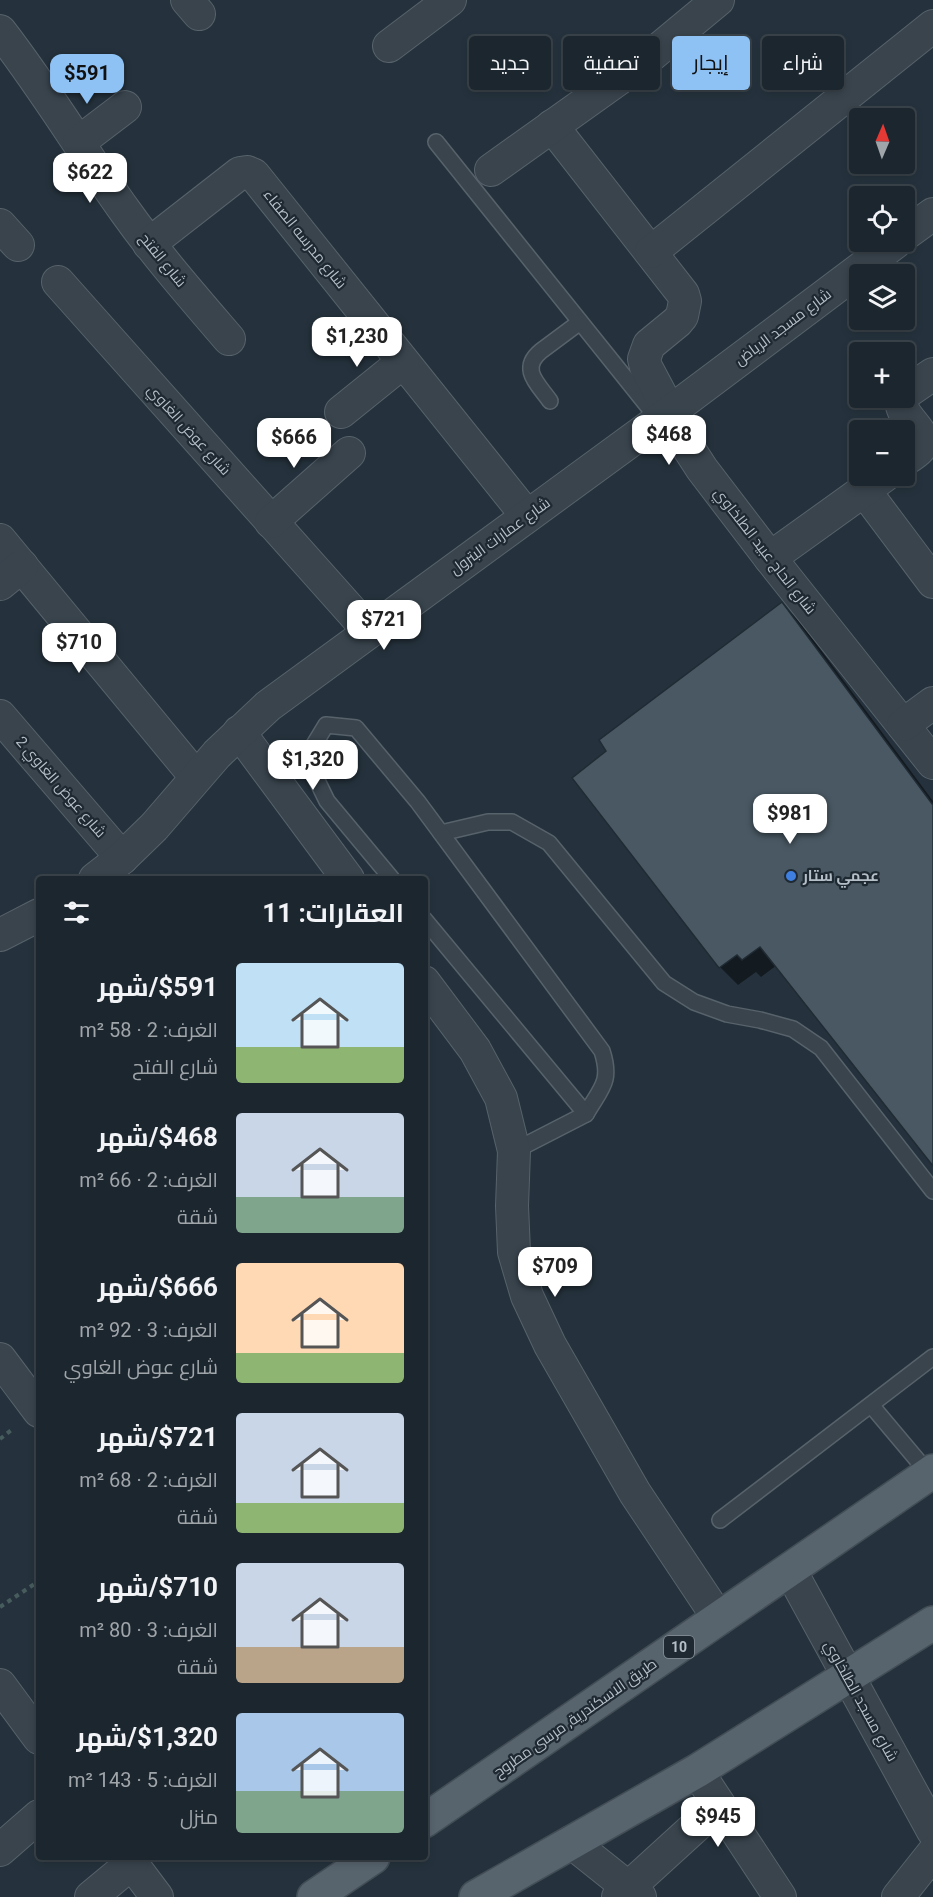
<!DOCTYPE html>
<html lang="ar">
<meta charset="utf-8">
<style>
body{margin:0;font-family:Roboto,Cairo,sans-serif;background:#252e36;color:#f1f3f6;direction:rtl;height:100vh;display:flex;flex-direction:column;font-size:22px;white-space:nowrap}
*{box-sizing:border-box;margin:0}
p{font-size:20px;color:#a0a5aa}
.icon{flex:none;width:33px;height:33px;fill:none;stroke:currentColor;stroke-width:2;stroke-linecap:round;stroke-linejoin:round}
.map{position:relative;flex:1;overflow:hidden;direction:ltr}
.drawer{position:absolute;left:36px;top:876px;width:392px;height:984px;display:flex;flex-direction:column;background:#1c262e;border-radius:6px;box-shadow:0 3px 9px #0003,0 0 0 2px #3a434a;direction:rtl}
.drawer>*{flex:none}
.top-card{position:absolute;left:446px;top:36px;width:398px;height:54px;direction:rtl;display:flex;gap:12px}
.needle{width:39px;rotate:2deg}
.controls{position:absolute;left:849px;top:108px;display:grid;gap:12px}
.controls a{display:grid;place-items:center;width:66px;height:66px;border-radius:6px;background:#1c262e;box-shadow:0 3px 9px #0003,0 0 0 2px #3a434a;font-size:30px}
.price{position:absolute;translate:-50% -51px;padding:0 14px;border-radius:12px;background:#fff;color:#222;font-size:20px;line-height:39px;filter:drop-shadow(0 2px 3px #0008)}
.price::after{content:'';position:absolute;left:50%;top:36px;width:18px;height:14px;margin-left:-9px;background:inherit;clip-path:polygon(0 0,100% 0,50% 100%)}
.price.on{background:#8ec1f4;color:#111}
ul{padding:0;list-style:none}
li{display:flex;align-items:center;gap:18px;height:150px;padding:0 24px}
li span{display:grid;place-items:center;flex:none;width:168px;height:120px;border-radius:6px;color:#555}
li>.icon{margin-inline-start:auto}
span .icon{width:72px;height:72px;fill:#fffc;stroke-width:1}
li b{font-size:26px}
h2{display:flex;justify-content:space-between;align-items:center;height:72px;padding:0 24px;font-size:26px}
.tag{padding:0 21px;border-radius:6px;background:#1c262e;box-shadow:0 3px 9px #0003,0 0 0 2px #3a434a;font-size:21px;line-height:54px}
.tag.on{background:#8ec1f4;color:#111}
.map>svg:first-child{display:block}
</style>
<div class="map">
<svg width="933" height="1897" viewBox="0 0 933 1897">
<rect width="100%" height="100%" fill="#25323d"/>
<path fill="#0007" d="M 782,604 L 800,622 L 933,801 L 933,1164 L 777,965 L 761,977 L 756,972 L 738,985 L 720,967 Z"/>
<path fill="#495863" stroke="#202b34" stroke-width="1.5" d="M 782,602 L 933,805 L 933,1166 L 760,947 L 742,960 L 737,955 L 719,968 L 572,778 L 606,751 L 599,740 Z"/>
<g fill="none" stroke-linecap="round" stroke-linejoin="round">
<defs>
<g id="service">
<path d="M 436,142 L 659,420"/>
<path d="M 550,401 C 538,384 519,369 541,351 L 580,322"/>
<path d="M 441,833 L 488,822 L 512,822 L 549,843 L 664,983 L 694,1002 L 727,1014 L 760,1020 L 793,1029 L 821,1048 L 933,1191"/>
<path d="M 392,879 L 327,801 L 306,758 L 326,725 L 356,728 L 418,802 L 602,1051 C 612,1082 601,1088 586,1114"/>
<path d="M 424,919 L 586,1114 L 514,1151"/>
<path d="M 871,1405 L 929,1474"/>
<path d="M 720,1520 L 933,1357"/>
</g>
<g id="minor">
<path d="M 187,0 L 199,14"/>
<path d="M 0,31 C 45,89 82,151 125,211 C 157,256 193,297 229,339"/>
<path d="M 389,46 L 450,0"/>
<path d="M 552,126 L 683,294 L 685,301 L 682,316 L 677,322 L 649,345 L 644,359 L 646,367 L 663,399 L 678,432 L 702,469 L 770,558 L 933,763"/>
<path d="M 79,142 L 125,107"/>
<path d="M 491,170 L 648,58 L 718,0"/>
<path d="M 0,225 L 18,245"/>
<path d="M 904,235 L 933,214"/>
<path d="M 149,244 L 240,173 L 247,172 L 254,175 L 527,516"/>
<path d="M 651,252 L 933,26"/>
<path d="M 58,282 L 369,631"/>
<path d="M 904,394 L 933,374"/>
<path d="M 902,398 C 897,418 931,431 920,448 C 916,453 909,457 904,460"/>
<path d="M 341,412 L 403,362"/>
<path d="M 864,490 L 933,582"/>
<path d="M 271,522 L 349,453"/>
<path d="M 0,540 L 196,777"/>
<path d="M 770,558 L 884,476"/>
<path d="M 0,584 L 22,566"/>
<path d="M 0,716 L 122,858"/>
<path d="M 903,725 L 933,703"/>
<path d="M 239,732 L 348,879"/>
<path d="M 95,879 L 122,858 L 154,827 L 217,754 L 268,706 L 659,420 L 896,242"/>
<path d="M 0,935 L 39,915"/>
<path d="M 424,982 L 475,1050 L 501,1098 L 514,1151 L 512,1206 L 514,1252 L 527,1296 L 550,1345 L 635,1493 L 719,1619"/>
<path d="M 0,1359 L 39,1411"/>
<path d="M 790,1570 L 933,1831"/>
<path d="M 0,1685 L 39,1738"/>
<path d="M 697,1771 L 780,1897"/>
<path d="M 571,1842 L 640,1897"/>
<path d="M 0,1850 L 39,1816"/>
<path d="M 127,1857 L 157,1897"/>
<path d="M 91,1897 L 132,1863"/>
<path d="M 618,1897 L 719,1805"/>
<path d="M 898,1897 L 933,1853"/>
</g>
<g id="primary">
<path d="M 424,1821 L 933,1471"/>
<path d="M 314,1897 L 373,1857"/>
<path d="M 476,1897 L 697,1771 L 933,1623"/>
</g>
</defs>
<use href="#service" stroke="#57626b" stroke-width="18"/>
<use href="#minor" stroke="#57626b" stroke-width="34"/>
<use href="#primary" stroke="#424d56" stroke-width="36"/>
<g stroke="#475c5c" stroke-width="4" stroke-dasharray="4.5 4.5" stroke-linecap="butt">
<path d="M 0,1439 L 14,1428"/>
<path d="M 0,1607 L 39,1581"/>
</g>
<use href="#service" stroke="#39444d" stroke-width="15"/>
<use href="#minor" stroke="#39444d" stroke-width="32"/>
<use href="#primary" stroke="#57636d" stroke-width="33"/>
</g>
<circle fill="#3f7fe0" stroke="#1e2932" stroke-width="2" cx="791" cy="876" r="6"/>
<g text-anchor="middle" stroke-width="4.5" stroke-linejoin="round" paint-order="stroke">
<rect fill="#1e2932" stroke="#88929b" stroke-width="1.5" x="664" y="1636" width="30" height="22" rx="4.5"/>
<g font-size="14" font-weight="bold" fill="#b5bfc8">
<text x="679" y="1652">10</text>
</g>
<g font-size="15" fill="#b5bfc8" stroke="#1e2932">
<text transform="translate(305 239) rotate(51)" y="5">شارع مدرسه الصفاء</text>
<text transform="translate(163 260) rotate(51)" y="5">شارع الفتح</text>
<text transform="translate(783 327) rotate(-37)" y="5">شارع مسجد الرياض</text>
<text transform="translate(189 430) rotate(48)" y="5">شارع عوض الغاوي</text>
<text transform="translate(500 536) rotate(-36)" y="5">شارع عمارات البترول</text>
<text transform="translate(765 551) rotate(52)" y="5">شارع الحاج عبيد الطلخاوي</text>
<text transform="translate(61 787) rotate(49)" y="5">شارع عوض الغاوي 2</text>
<text transform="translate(861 1701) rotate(61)" y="5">شارع مسجد الطلخاوي</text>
<text transform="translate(575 1718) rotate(-35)" y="5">طريق الاسكندرية, مرسى مطروح</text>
</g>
<g font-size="15" font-weight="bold" fill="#b5bfc8" stroke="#1e2932" text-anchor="start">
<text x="803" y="881">عجمي ستار</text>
</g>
</g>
</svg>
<div class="controls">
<a><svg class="needle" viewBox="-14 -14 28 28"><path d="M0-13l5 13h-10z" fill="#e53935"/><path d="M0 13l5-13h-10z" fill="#a0a5aa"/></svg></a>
<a><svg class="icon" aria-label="locate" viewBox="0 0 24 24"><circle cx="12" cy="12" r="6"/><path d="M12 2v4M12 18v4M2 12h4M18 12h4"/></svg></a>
<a><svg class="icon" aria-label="layers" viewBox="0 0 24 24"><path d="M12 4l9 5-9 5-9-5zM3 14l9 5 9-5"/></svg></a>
<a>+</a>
<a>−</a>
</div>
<b class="price on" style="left:87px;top:105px">$591</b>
<b class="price" style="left:90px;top:204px">$622</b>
<b class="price" style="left:357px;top:368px">$1,230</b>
<b class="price" style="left:669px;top:466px">$468</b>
<b class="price" style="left:294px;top:469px">$666</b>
<b class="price" style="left:384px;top:651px">$721</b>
<b class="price" style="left:79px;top:674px">$710</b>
<b class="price" style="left:313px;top:791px">$1,320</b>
<b class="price" style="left:790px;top:845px">$981</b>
<b class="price" style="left:555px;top:1298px">$709</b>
<b class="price" style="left:718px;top:1848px">$945</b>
<div class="top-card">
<a class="tag">شراء</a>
<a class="tag on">إيجار</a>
<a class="tag">تصفية</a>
<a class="tag">جديد</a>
</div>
<section class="drawer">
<h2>العقارات: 11<svg class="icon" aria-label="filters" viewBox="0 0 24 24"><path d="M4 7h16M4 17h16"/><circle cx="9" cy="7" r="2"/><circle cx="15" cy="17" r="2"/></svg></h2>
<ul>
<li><span style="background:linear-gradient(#bfe0f5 70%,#8fb573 0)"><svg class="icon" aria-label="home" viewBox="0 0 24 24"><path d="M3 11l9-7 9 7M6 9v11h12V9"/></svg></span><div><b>$591/شهر</b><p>الغرف: 2 · 58 m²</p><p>شارع الفتح</p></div></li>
<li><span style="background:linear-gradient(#c9d6e8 70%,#7fa58c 0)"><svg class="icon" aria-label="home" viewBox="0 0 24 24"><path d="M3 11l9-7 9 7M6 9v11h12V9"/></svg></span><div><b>$468/شهر</b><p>الغرف: 2 · 66 m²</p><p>شقة</p></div></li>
<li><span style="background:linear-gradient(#ffd9b3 75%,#8fb573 0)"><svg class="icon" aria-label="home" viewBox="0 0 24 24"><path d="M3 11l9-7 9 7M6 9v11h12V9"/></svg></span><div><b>$666/شهر</b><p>الغرف: 3 · 92 m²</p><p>شارع عوض الغاوي</p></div></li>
<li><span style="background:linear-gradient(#c9d6e8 75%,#8fb573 0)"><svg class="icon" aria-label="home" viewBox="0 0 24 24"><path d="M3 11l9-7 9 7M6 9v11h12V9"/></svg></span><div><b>$721/شهر</b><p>الغرف: 2 · 68 m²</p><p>شقة</p></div></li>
<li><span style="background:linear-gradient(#c9d6e8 70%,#b9a48a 0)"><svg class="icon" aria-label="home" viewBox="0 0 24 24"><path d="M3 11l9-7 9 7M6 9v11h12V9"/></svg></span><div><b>$710/شهر</b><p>الغرف: 3 · 80 m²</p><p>شقة</p></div></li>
<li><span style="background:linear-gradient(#a9c7e8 65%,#7fa58c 0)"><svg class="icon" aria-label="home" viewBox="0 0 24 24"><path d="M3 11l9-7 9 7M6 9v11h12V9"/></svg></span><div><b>$1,320/شهر</b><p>الغرف: 5 · 143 m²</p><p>منزل</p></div></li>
</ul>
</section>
</div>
